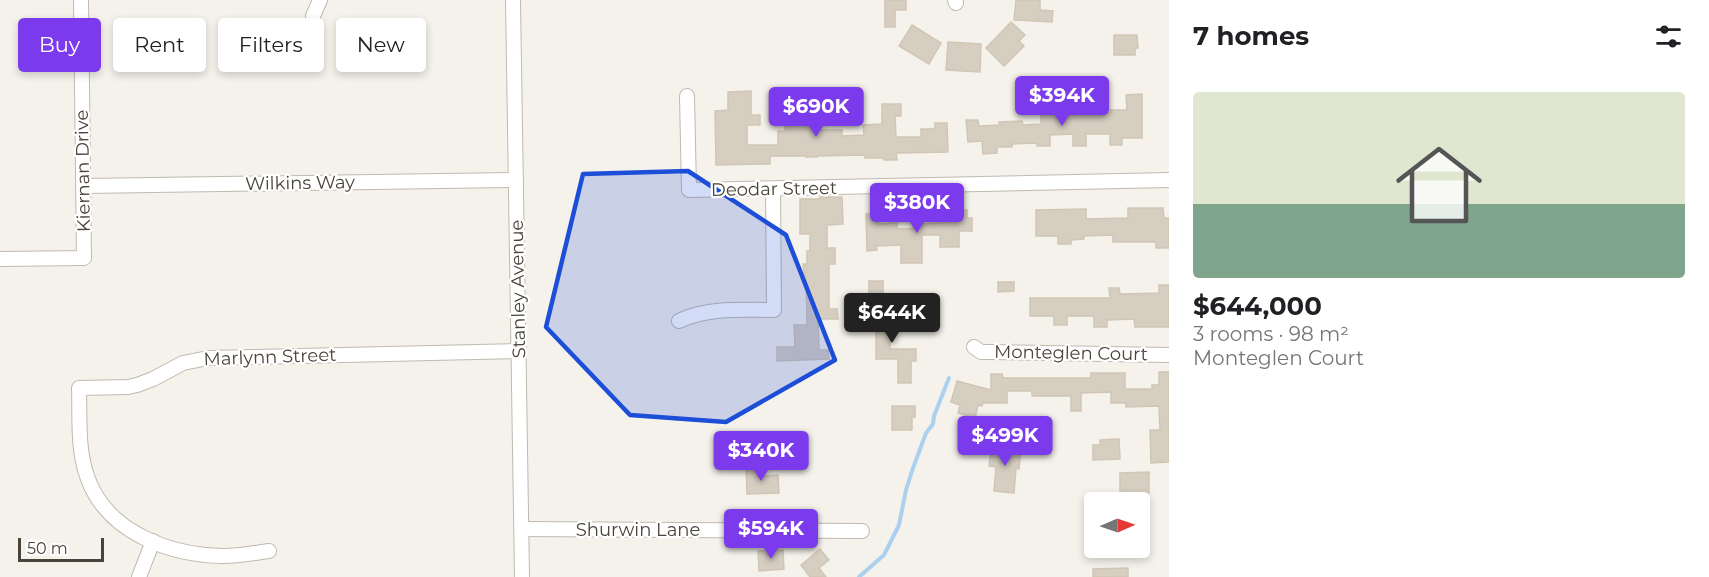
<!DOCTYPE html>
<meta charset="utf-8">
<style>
body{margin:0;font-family:Montserrat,sans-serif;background:#f6f6f6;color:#202124;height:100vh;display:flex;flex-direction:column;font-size:22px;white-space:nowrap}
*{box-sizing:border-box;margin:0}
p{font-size:20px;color:#757577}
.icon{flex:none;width:33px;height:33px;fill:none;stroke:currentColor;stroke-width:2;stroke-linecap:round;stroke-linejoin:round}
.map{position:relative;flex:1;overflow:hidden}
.side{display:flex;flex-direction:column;background:#fff;width:540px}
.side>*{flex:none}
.guide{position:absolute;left:18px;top:18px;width:570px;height:54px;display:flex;gap:12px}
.needle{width:39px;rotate:88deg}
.tools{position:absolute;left:1084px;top:492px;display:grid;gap:12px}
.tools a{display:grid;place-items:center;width:66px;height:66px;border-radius:6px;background:#fff;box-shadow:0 3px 9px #0003;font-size:30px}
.scale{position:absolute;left:18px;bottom:15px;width:86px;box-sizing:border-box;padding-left:6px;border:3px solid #494339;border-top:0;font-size:16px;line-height:21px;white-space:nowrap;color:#494339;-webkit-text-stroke:4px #fff;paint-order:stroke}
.price{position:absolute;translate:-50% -51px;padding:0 14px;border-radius:6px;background:#7c3aed;color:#fff;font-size:20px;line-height:39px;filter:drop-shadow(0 2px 3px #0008)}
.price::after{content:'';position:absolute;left:50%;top:36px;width:18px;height:14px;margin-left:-9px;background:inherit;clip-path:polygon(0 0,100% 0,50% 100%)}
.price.active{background:#222;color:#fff}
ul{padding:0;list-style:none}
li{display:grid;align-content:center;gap:12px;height:318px;padding:0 24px}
li span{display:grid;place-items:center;height:186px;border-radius:6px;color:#555}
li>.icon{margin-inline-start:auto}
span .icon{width:108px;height:108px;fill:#fffc;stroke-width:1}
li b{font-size:26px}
h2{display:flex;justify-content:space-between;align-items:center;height:72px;padding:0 24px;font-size:26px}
.pill{padding:0 21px;border-radius:6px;background:#fff;box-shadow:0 3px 9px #0003;font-size:21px;line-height:54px}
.pill.active{background:#7c3aed;color:#fff}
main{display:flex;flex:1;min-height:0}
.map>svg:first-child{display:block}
</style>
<main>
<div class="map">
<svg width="1169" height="577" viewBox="0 0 1169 577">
<rect width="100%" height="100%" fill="#f5f2eb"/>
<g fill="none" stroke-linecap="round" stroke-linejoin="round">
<path stroke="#acd1ee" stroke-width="4" d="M 859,577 L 884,555 L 899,525 L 906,490 L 912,471 L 926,433 L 933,424 L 934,416 L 949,378"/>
</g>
<g fill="#d6cec1" stroke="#d1c6b5" stroke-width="1.5">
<path d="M 885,0 L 906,0 L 906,10 L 895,10 L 895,27 L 885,27 Z"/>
<path d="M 1016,0 L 1040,0 L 1040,10 L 1053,11 L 1052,22 L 1014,20 Z"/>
<path d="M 1011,22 L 1025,35 L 1019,41 L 1024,46 L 1004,66 L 986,48 Z"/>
<path d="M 912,25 L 941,43 L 929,64 L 899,46 Z"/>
<path d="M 1114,35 L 1137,35 L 1138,48 L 1135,48 L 1135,55 L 1114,55 Z"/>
<path d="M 948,42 L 981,44 L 980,72 L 946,70 Z"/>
<path d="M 751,91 L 751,115 L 760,115 L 760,125 L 747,125 L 747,145 L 778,145 L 778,131 L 785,131 L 785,124 L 817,123 L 817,130 L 842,130 L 842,136 L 864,135 L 863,125 L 882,124 L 882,104 L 901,104 L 901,116 L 895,116 L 896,137 L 921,137 L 921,129 L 935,129 L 935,123 L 947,123 L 948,152 L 896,153 L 897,160 L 884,160 L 883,158 L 865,158 L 865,155 L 817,156 L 817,157 L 806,157 L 806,156 L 770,156 L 770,164 L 716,165 L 715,111 L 728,110 L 728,92 Z"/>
<path d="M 1142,94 L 1142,138 L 1122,138 L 1122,145 L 1110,145 L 1110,134 L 1086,134 L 1086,146 L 1073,146 L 1073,134 L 1050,135 L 1050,146 L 1037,146 L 1037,143 L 1012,144 L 1012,147 L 997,147 L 997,153 L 983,154 L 982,141 L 968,142 L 966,120 L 978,120 L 979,126 L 1000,125 L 999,122 L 1022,121 L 1023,125 L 1041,124 L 1041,113 L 1057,113 L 1057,99 L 1070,99 L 1070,113 L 1110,113 L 1110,110 L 1127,110 L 1126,95 Z"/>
<path d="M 820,197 L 842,197 L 843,224 L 827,225 L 827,248 L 835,248 L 835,264 L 829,264 L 829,309 L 837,309 L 838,319 L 818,319 L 819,350 L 828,350 L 829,359 L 777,361 L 777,347 L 795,347 L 794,325 L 807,325 L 806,276 L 804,276 L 803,264 L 807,264 L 807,251 L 810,251 L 810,234 L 800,234 L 800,199 L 820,199 Z"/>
<path d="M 1128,208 L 1163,208 L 1164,218 L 1169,218 L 1169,248 L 1156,248 L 1156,242 L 1113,242 L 1113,235 L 1084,236 L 1084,239 L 1071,240 L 1071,244 L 1058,244 L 1058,236 L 1036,236 L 1036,210 L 1086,209 L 1086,219 L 1128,218 Z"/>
<path d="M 940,210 L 967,210 L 967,218 L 972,218 L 972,231 L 959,231 L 959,247 L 940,247 L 940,235 L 922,235 L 922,263 L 901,263 L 901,245 L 876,246 L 877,250 L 867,251 L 866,214 L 878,214 L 878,224 L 897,223 L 897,229 L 920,228 L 920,224 L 940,223 Z"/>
<rect x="869" y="281" width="14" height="19"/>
<path d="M 998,282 L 1014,282 L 1014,291 L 998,292 Z"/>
<path d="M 1159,285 L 1169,285 L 1169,327 L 1135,327 L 1134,319 L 1107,320 L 1107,327 L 1094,327 L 1094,316 L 1067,316 L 1067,325 L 1054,325 L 1054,316 L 1030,316 L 1030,298 L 1110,298 L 1109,288 L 1119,288 L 1120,294 L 1159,293 Z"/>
<path d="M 876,305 L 893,305 L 893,324 L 890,324 L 890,349 L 916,349 L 916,361 L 911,361 L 911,383 L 898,383 L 898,359 L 876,359 Z"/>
<path d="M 1159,372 L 1169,372 L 1169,462 L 1151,463 L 1150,430 L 1160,430 L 1159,406 L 1126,407 L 1126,403 L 1111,403 L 1111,392 L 1081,393 L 1081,411 L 1071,411 L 1071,396 L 1032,396 L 1032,391 L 1007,391 L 1007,403 L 983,403 L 982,406 L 978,405 L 975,418 L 958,413 L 960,405 L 951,402 L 957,381 L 991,390 L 991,374 L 1002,374 L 1003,378 L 1091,378 L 1091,373 L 1125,373 L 1125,389 L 1152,389 L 1152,385 L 1159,385 Z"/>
<path d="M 892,406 L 915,406 L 915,417 L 912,417 L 912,430 L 892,430 Z"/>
<path d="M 1119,439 L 1120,459 L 1093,460 L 1093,445 L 1100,445 L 1100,440 Z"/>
<path d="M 992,444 L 1021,447 L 1019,469 L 1016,468 L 1014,493 L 994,491 L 996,467 L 989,466 Z"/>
<path d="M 761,466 L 762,476 L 778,475 L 779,493 L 747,494 L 746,467 Z"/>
<path d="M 1149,472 L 1149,493 L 1130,493 L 1130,502 L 1113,502 L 1113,493 L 1120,493 L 1120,473 Z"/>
<path d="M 820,549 L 829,560 L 819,568 L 826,577 L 810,577 L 801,565 Z"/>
<path d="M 783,550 L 784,569 L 759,571 L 758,551 Z"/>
<path d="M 1128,568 L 1128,577 L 1093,577 L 1093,569 Z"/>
</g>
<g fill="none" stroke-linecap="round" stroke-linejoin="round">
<defs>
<g id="minor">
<path d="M 513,0 L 522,577"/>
<path d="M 955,0 L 956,3"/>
<path d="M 313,16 L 320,0"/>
<path d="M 687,96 L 689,190 L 1169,180"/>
<path d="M 83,186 L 516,180"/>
<path d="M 0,259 L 84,258 L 81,0"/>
<path d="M 679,321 C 709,307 742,310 774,310 L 773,189"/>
<path d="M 974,347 L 981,352 L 993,352 L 1169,355"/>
<path d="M 522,529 L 862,531"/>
<path d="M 269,551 C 254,553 239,556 223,556 C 170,555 108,533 88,479 C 77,450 80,418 79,388 L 128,387 L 137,385 L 153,379 L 183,363 L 208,358 L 518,351"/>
<path d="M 139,577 L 153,541"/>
</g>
</defs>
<use href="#minor" stroke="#c0baae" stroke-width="16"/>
<use href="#minor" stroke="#fff" stroke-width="14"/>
</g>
<path fill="#1d4ed8" fill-opacity="0.2" stroke="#1d4ed8" stroke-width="4.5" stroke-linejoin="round" d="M 688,171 L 786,235 L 835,360 L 726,422 L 630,415 L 546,327 L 583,174 Z"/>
<g text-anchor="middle" stroke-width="4.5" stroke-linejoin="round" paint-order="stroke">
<g font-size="18" fill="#494339" stroke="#fff">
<text transform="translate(83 171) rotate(-91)" y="6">Kiernan Drive</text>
<text transform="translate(300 183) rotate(-1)" y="6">Wilkins Way</text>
<text transform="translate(774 189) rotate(-1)" y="6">Deodar Street</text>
<text transform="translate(518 289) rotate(-91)" y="6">Stanley Avenue</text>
<text transform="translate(1071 353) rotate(1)" y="6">Monteglen Court</text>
<text transform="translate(270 357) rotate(-2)" y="6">Marlynn Street</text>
<text x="638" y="536">Shurwin Lane</text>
</g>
</g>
</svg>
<div class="tools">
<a><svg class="needle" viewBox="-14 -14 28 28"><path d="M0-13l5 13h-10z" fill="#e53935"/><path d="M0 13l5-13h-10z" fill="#757577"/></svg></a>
</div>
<div class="scale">50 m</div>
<b class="price" style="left:1062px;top:127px">$394K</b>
<b class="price" style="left:816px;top:138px">$690K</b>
<b class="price" style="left:917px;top:234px">$380K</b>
<b class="price active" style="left:892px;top:344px">$644K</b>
<b class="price" style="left:1005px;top:467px">$499K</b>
<b class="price" style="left:761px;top:482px">$340K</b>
<b class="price" style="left:771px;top:560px">$594K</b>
<div class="guide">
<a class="pill active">Buy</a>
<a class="pill">Rent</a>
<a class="pill">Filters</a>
<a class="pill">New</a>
</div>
</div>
<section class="side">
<h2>7 homes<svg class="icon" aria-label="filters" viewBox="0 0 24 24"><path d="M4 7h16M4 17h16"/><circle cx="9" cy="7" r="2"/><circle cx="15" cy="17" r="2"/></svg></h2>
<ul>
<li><span style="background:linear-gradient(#dfe7d0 60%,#7fa58c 0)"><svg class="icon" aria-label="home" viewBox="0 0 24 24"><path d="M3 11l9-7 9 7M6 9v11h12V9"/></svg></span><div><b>$644,000</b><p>3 rooms · 98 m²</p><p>Monteglen Court</p></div></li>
</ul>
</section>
</main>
